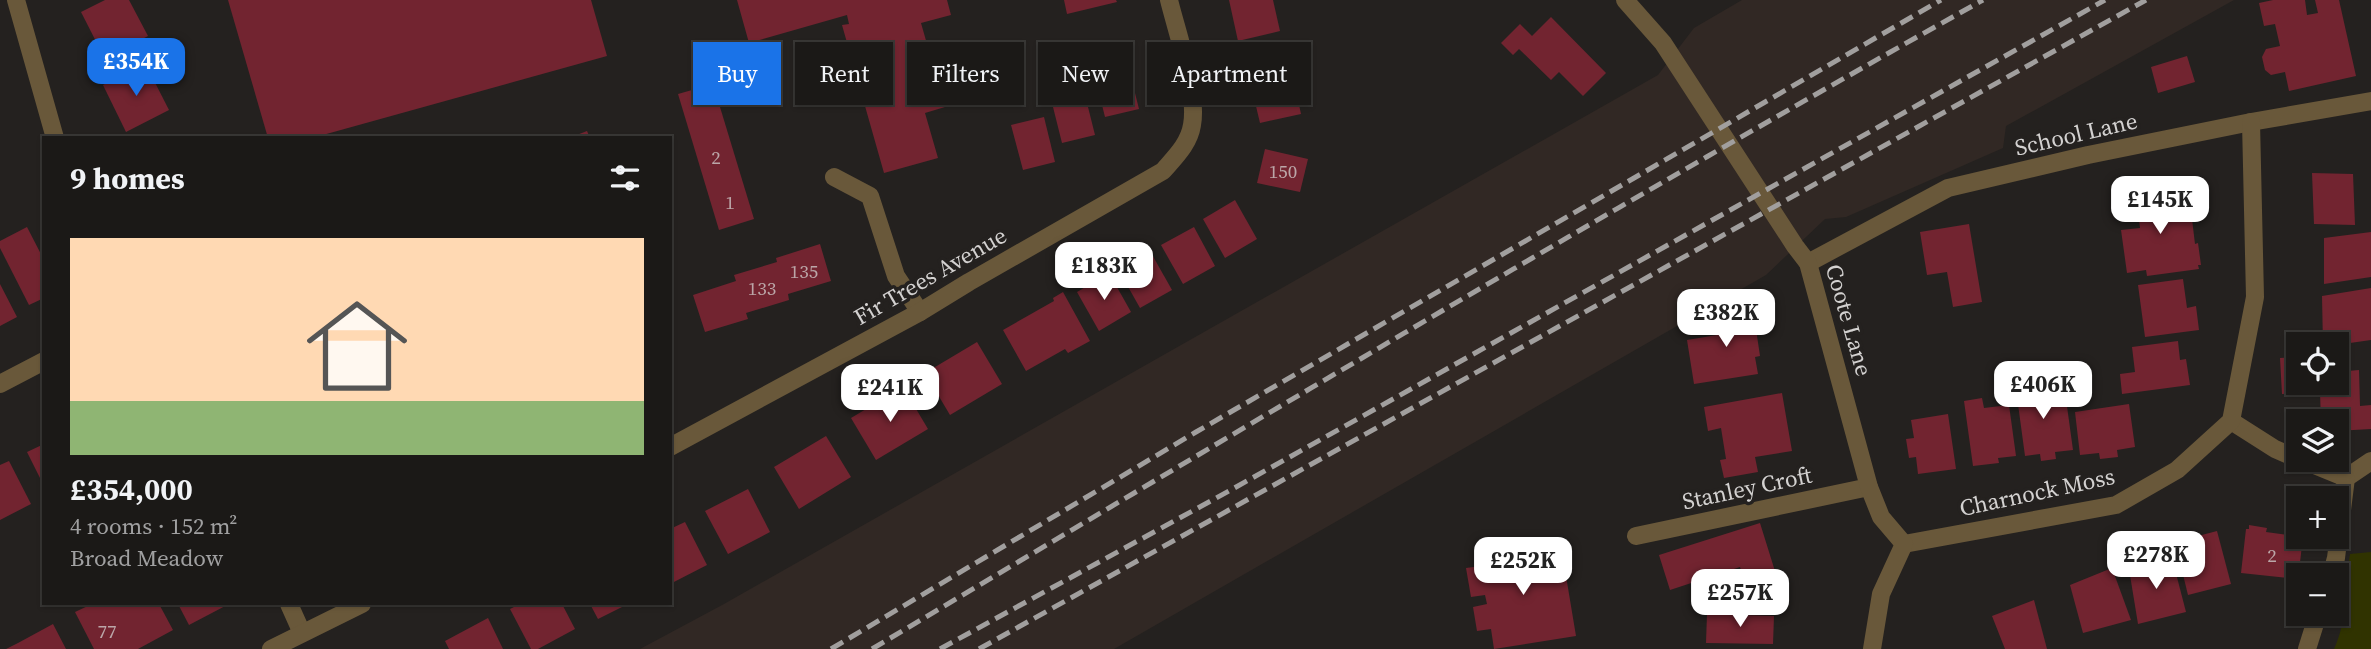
<!DOCTYPE html>
<meta charset="utf-8">
<style>
body{margin:0;font-family:"Source Serif 4",serif;background:#242220;color:#f1f3f6;height:100vh;display:flex;flex-direction:column;font-size:26px;white-space:nowrap}
*{box-sizing:border-box;margin:0}
p{font-size:23px;color:#a0a0a1}
.icon{flex:none;width:38px;height:38px;fill:none;stroke:currentColor;stroke-width:2;stroke-linecap:round;stroke-linejoin:round}
.map{position:relative;flex:1;overflow:hidden}
.drawer{position:absolute;left:42px;top:136px;width:630px;height:469px;display:flex;flex-direction:column;background:#1b1917;border-radius:0px;box-shadow:0 2px 5px #0004,0 0 0 2px #393836}
.drawer>*{flex:none}
.hud{position:absolute;left:693px;top:42px;width:665px;height:63px;display:flex;gap:14px}
.tools{position:absolute;left:2286px;top:332px;display:grid;gap:14px}
.tools a{display:grid;place-items:center;width:63px;height:63px;border-radius:0px;background:#1b1917;box-shadow:0 2px 5px #0004,0 0 0 2px #393836;font-size:35px}
.price{position:absolute;translate:-50% -60px;padding:0 16px;border-radius:14px;background:#fff;color:#222;font-size:23px;line-height:46px;filter:drop-shadow(0 2px 4px #0008)}
.price::after{content:'';position:absolute;left:50%;top:42px;width:21px;height:16px;margin-left:-10px;background:inherit;clip-path:polygon(0 0,100% 0,50% 100%)}
.price.current{background:#1a73e8;color:#fff}
ul{padding:0;list-style:none}
li{display:grid;align-content:center;gap:14px;height:371px;padding:0 28px}
li span{display:grid;place-items:center;height:217px;border-radius:0px;color:#555}
li>.icon{margin-inline-start:auto}
span .icon{width:126px;height:126px;fill:#fffc;stroke-width:1}
li b{font-size:30px}
h2{display:flex;justify-content:space-between;align-items:center;height:84px;padding:0 28px;font-size:30px}
.pill{padding:0 24px;border-radius:0px;background:#1b1917;box-shadow:0 2px 5px #0004,0 0 0 2px #393836;font-size:24px;line-height:63px}
.pill.current{background:#1a73e8;color:#fff}
.map>svg:first-child{display:block}
</style>
<div class="map">
<svg width="2371" height="649" viewBox="0 0 2371 649">
<rect width="100%" height="100%" fill="#24211f"/>
<path fill="#312824" d="M 1742,0 L 2234,0 L 2006,126 L 2003,148 L 1846,217 L 1825,219 L 1766,275 L 1114,649 L 640,649 L 724,604 L 1658,75 L 1694,28 Z"/>
<path fill="#303300" d="M 2371,552 L 2371,649 L 2334,649 C 2348,620 2345,585 2350,554 Z"/>
<g fill="#722430">
<path d="M 105,0 L 129,0 L 148,36 L 105,59 L 81,12 Z"/>
<path d="M 228,0 L 591,0 L 607,56 L 312,138 L 268,138 Z"/>
<path d="M 737,0 L 947,0 L 951,15 L 921,23 L 945,107 L 925,113 L 938,158 L 884,173 L 842,25 L 849,24 L 847,15 L 749,43 Z"/>
<path d="M 1064,0 L 1116,0 L 1117,2 L 1067,14 Z"/>
<path d="M 1229,0 L 1273,0 L 1280,31 L 1238,41 Z"/>
<path d="M 2273,0 L 2305,0 L 2307,15 L 2318,13 L 2315,0 L 2339,0 L 2356,76 L 2289,91 L 2285,72 L 2271,75 L 2265,70 L 2262,57 L 2266,49 L 2280,46 L 2275,24 L 2264,26 L 2259,3 Z"/>
<path d="M 1551,17 L 1606,73 L 1583,96 L 1559,72 L 1551,80 L 1519,49 L 1513,55 L 1501,43 L 1520,24 L 1532,36 Z"/>
<path d="M 1288,54 L 1301,114 L 1260,123 L 1246,64 Z"/>
<path d="M 2187,56 L 2195,82 L 2158,93 L 2151,67 Z"/>
<path d="M 145,63 L 169,110 L 126,132 L 103,85 Z"/>
<path d="M 1128,65 L 1139,109 L 1105,117 L 1094,73 Z"/>
<path d="M 713,84 L 754,219 L 719,230 L 678,94 Z"/>
<path d="M 1084,91 L 1095,135 L 1062,143 L 1051,99 Z"/>
<path d="M 1044,117 L 1055,162 L 1023,170 L 1011,125 Z"/>
<path d="M 587,131 L 590,138 L 569,138 Z"/>
<path d="M 1265,149 L 1308,159 L 1300,192 L 1257,183 Z"/>
<path d="M 2312,173 L 2353,174 L 2355,225 L 2314,224 Z"/>
<path d="M 2174,184 L 2180,221 L 2192,219 L 2195,244 L 2198,243 L 2201,265 L 2198,265 L 2199,269 L 2147,276 L 2146,270 L 2127,273 L 2121,230 L 2140,228 L 2135,190 Z"/>
<path d="M 1235,200 L 1257,239 L 1225,258 L 1203,219 Z"/>
<path d="M 1969,224 L 1982,302 L 1953,307 L 1947,272 L 1927,275 L 1920,232 Z"/>
<path d="M 27,227 L 44,260 L 44,298 L 29,305 L 0,248 L 0,241 Z"/>
<path d="M 1194,227 L 1215,266 L 1183,284 L 1161,245 Z"/>
<path d="M 2371,232 L 2371,277 L 2324,284 L 2324,238 Z"/>
<path d="M 820,244 L 831,281 L 788,294 L 789,300 L 746,313 L 748,319 L 705,332 L 693,295 L 736,281 L 734,275 L 777,262 L 776,258 Z"/>
<path d="M 1150,251 L 1172,290 L 1140,308 L 1118,269 Z"/>
<path d="M 1109,273 L 1131,312 L 1099,331 L 1077,292 Z"/>
<path d="M 2183,279 L 2187,308 L 2196,306 L 2199,330 L 2145,337 L 2138,285 Z"/>
<path d="M 0,284 L 17,317 L 0,326 Z"/>
<path d="M 2371,288 L 2371,340 L 2336,345 L 2323,345 L 2322,296 Z"/>
<path d="M 1063,292 L 1090,341 L 1068,353 L 1065,349 L 1026,371 L 1003,330 L 1054,301 L 1053,298 Z"/>
<path d="M 1749,308 L 1753,329 L 1756,329 L 1760,356 L 1755,357 L 1758,374 L 1694,384 L 1687,340 L 1717,335 L 1714,314 Z"/>
<path d="M 2178,341 L 2180,360 L 2186,359 L 2190,385 L 2122,394 L 2120,374 L 2135,372 L 2132,347 Z"/>
<path d="M 977,342 L 1002,384 L 950,415 L 925,373 Z"/>
<path d="M 2298,357 L 2298,383 L 2336,383 L 2336,372 L 2359,370 L 2360,406 L 2371,405 L 2371,429 L 2336,431 L 2336,422 L 2321,422 L 2320,392 L 2282,394 L 2280,358 Z"/>
<path d="M 2043,378 L 2046,402 L 2066,399 L 2073,450 L 2055,452 L 2056,459 L 2041,461 L 2040,454 L 2025,456 L 2015,382 Z"/>
<path d="M 903,387 L 928,429 L 876,460 L 851,418 Z"/>
<path d="M 1782,393 L 1792,451 L 1755,457 L 1758,472 L 1724,478 L 1720,460 L 1726,459 L 1721,428 L 1708,431 L 1704,407 Z"/>
<path d="M 1982,398 L 1984,408 L 2009,405 L 2016,456 L 1998,458 L 1999,463 L 1973,466 L 1964,401 Z"/>
<path d="M 2129,404 L 2135,447 L 2117,450 L 2118,457 L 2100,459 L 2099,453 L 2080,455 L 2075,412 Z"/>
<path d="M 1948,414 L 1956,469 L 1918,474 L 1916,457 L 1909,458 L 1906,439 L 1914,438 L 1911,420 Z"/>
<path d="M 826,436 L 851,477 L 799,509 L 774,467 Z"/>
<path d="M 44,444 L 44,486 L 27,452 Z"/>
<path d="M 9,461 L 31,504 L 0,520 L 0,465 Z"/>
<path d="M 748,489 L 770,532 L 728,554 L 705,511 Z"/>
<path d="M 685,522 L 707,565 L 670,584 L 670,529 Z"/>
<path d="M 1760,523 L 1784,600 L 1754,610 L 1740,567 L 1670,590 L 1659,555 Z"/>
<path d="M 2249,525 L 2267,528 L 2266,532 L 2303,537 L 2298,579 L 2241,573 L 2246,529 L 2249,529 Z"/>
<path d="M 2217,531 L 2231,584 L 2188,595 L 2175,542 Z"/>
<path d="M 1561,546 L 1576,636 L 1494,649 L 1491,629 L 1477,631 L 1473,607 L 1487,604 L 1485,595 L 1471,597 L 1466,568 L 1481,566 L 1479,558 Z"/>
<path d="M 2172,558 L 2186,612 L 2138,624 L 2129,569 Z"/>
<path d="M 2112,568 L 2131,620 L 2083,633 L 2070,585 Z"/>
<path d="M 2034,600 L 2047,649 L 2005,649 L 1992,616 Z"/>
<path d="M 92,604 L 159,604 L 173,630 L 138,649 L 94,649 L 75,612 Z"/>
<path d="M 178,604 L 229,604 L 189,625 Z"/>
<path d="M 520,604 L 562,604 L 575,629 L 538,649 L 531,649 L 510,609 Z"/>
<path d="M 590,604 L 628,604 L 598,619 Z"/>
<path d="M 1707,614 L 1774,616 L 1773,644 L 1706,643 Z"/>
<path d="M 488,618 L 503,649 L 449,649 L 445,641 Z"/>
<path d="M 53,624 L 66,649 L 6,649 L 18,643 Z"/>
</g>
<g fill="none" stroke-linecap="round" stroke-linejoin="round">
<g stroke="#69583a" stroke-width="18">
<path d="M 16,0 L 55,138"/>
<path d="M 834,177 L 870,196 L 896,276 L 920,312"/>
<path d="M 1808,263 L 1948,188 L 2088,155 L 2251,122 L 2371,101"/>
<path d="M 0,384 L 44,361"/>
<path d="M 2231,421 L 2275,449 L 2298,459"/>
<path d="M 670,447 L 920,312 L 969,282 L 1163,171 C 1175,157 1189,144 1192,125 C 1198,92 1177,33 1169,0"/>
<path d="M 2302,460 L 2346,478 L 2371,461"/>
<path d="M 1636,536 L 1869,487"/>
<path d="M 1904,544 L 2116,505 L 2177,470 L 2231,421 L 2255,297 L 2251,122"/>
<path d="M 2331,576 L 2336,558 L 2346,478"/>
<path d="M 289,604 L 302,633"/>
<path d="M 271,649 L 362,604"/>
<path d="M 2307,649 L 2318,614"/>
</g>
<path stroke="#69583a" stroke-width="18" d="M 1625,0 L 1663,43 L 1795,246 L 1808,263 L 1869,487 L 1881,517 L 1904,544 L 1881,594 L 1872,649"/>
<g stroke="#a19f9e" stroke-width="5" stroke-dasharray="14 7" stroke-linecap="butt">
<path d="M 831,649 L 1196,432 L 1941,0"/>
<path d="M 872,649 C 1240,430 1609,209 1983,0"/>
<path d="M 940,649 L 1229,491 L 2105,0"/>
<path d="M 979,649 L 2146,0"/>
</g>
</g>
<g text-anchor="middle" stroke-width="7" stroke-linejoin="round" paint-order="stroke">
<g font-size="19" fill="#bba6a8">
<text x="716" y="164">2</text>
<text x="1283" y="178">150</text>
<text x="730" y="209">1</text>
<text x="804" y="278">135</text>
<text x="762" y="295">133</text>
<text x="2272" y="562">2</text>
<text x="107" y="638">77</text>
</g>
<g font-size="23" fill="#d3d1d0" stroke="#24211f">
<text transform="translate(2076 134) rotate(-13)" y="8">School Lane</text>
<text transform="translate(930 276) rotate(-30)" y="8">Fir Trees Avenue</text>
<text transform="translate(1849 320) rotate(74)" y="8">Coote Lane</text>
<text transform="translate(1747 488) rotate(-12)" y="8">Stanley Croft</text>
<text transform="translate(2037 492) rotate(-12)" y="8">Charnock Moss</text>
</g>
</g>
</svg>
<div class="tools">
<a><svg class="icon" aria-label="locate" viewBox="0 0 24 24"><circle cx="12" cy="12" r="6"/><path d="M12 2v4M12 18v4M2 12h4M18 12h4"/></svg></a>
<a><svg class="icon" aria-label="layers" viewBox="0 0 24 24"><path d="M12 4l9 5-9 5-9-5zM3 14l9 5 9-5"/></svg></a>
<a>+</a>
<a>−</a>
</div>
<b class="price current" style="left:136px;top:98px">£354K</b>
<b class="price" style="left:2160px;top:236px">£145K</b>
<b class="price" style="left:1104px;top:302px">£183K</b>
<b class="price" style="left:1726px;top:349px">£382K</b>
<b class="price" style="left:2043px;top:421px">£406K</b>
<b class="price" style="left:890px;top:424px">£241K</b>
<b class="price" style="left:2156px;top:591px">£278K</b>
<b class="price" style="left:1523px;top:597px">£252K</b>
<b class="price" style="left:1740px;top:629px">£257K</b>
<div class="hud">
<a class="pill current">Buy</a>
<a class="pill">Rent</a>
<a class="pill">Filters</a>
<a class="pill">New</a>
<a class="pill">Apartment</a>
</div>
<section class="drawer">
<h2>9 homes<svg class="icon" aria-label="filters" viewBox="0 0 24 24"><path d="M4 7h16M4 17h16"/><circle cx="9" cy="7" r="2"/><circle cx="15" cy="17" r="2"/></svg></h2>
<ul>
<li><span style="background:linear-gradient(#ffd9b3 75%,#8fb573 0)"><svg class="icon" aria-label="home" viewBox="0 0 24 24"><path d="M3 11l9-7 9 7M6 9v11h12V9"/></svg></span><div><b>£354,000</b><p>4 rooms · 152 m²</p><p>Broad Meadow</p></div></li>
</ul>
</section>
</div>
